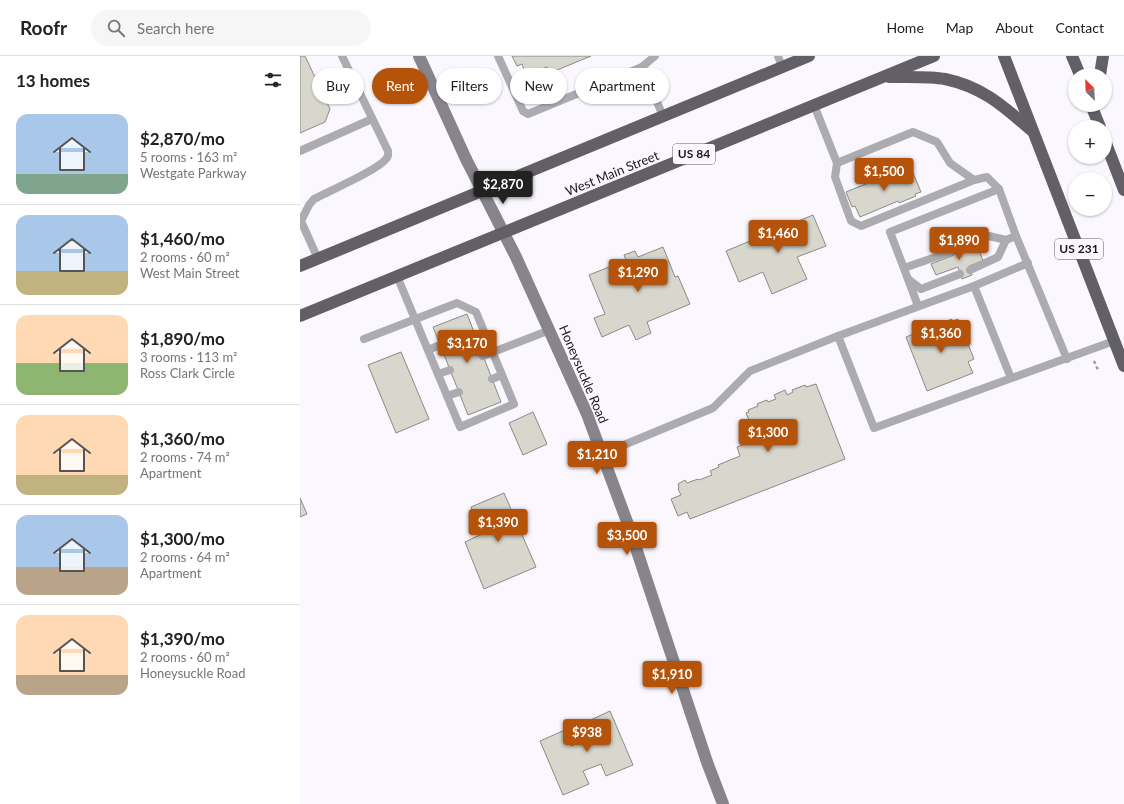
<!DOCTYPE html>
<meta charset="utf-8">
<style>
body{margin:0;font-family:Lato,sans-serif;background:#f6f6f6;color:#202124;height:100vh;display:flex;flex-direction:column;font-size:15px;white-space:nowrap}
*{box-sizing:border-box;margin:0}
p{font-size:13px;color:#757577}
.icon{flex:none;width:22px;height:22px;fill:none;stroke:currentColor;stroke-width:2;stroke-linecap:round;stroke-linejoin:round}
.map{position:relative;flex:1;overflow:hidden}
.panel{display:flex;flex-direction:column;background:#fff;width:300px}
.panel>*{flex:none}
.guide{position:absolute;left:12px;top:12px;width:380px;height:36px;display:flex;gap:8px}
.needle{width:26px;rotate:336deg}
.fabs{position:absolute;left:768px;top:12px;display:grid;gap:8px}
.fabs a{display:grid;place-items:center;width:44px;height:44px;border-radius:50%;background:#fff;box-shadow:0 1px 3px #0004;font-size:20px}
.price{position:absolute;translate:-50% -34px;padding:0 9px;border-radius:4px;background:#b45309;color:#fff;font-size:13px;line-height:26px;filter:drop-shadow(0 1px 2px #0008)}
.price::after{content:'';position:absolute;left:50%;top:24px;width:12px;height:9px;margin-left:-6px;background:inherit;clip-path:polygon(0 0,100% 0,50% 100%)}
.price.selected{background:#222;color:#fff}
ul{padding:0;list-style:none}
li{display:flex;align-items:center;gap:12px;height:100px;padding:0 16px}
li+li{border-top:1px solid #e0e0e0}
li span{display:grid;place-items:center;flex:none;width:112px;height:80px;border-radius:12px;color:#555}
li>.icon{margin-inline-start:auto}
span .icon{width:48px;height:48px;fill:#fffc;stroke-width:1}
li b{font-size:17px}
h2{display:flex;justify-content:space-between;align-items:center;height:48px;padding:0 16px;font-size:17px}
.tag{padding:0 14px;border-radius:18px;background:#fff;box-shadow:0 1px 3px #0004;font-size:14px;line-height:36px}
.tag.selected{background:#b45309;color:#fff}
header{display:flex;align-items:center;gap:24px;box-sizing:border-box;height:56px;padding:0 20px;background:#fff;border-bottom:1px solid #e0e0e0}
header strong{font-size:19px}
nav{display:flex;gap:22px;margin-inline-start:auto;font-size:14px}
.search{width:280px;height:36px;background:#f6f6f6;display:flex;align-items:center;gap:10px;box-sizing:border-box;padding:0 14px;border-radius:22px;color:#757577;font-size:15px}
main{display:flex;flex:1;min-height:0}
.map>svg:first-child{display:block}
</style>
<header>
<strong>Roofr</strong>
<div class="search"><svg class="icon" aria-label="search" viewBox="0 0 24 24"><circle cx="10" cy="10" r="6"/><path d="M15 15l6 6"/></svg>Search here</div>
<nav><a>Home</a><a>Map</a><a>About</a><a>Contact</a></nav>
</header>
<main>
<section class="panel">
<h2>13 homes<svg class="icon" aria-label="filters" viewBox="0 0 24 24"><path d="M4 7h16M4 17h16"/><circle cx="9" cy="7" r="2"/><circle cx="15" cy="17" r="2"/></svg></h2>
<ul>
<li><span style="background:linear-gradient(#a9c7e8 75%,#7fa58c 0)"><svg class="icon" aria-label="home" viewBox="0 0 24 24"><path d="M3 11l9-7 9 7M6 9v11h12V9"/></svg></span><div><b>$2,870/mo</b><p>5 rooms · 163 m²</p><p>Westgate Parkway</p></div></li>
<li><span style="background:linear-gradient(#a9c7e8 70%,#c2b280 0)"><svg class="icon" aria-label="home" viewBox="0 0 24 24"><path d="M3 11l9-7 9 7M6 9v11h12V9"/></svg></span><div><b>$1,460/mo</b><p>2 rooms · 60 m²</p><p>West Main Street</p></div></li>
<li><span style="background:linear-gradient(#ffd9b3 60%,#8fb573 0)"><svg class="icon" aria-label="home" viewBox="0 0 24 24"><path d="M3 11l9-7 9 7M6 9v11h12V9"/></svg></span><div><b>$1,890/mo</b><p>3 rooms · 113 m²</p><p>Ross Clark Circle</p></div></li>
<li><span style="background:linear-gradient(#ffd9b3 75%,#c2b280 0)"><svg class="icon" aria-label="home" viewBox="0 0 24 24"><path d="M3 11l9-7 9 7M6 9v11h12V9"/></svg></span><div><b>$1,360/mo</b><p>2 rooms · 74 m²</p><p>Apartment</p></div></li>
<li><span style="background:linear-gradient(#a9c7e8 65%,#b9a48a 0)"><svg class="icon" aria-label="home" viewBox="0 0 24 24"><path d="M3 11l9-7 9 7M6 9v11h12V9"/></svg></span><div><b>$1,300/mo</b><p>2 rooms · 64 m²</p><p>Apartment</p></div></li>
<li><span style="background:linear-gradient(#ffd9b3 75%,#b9a48a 0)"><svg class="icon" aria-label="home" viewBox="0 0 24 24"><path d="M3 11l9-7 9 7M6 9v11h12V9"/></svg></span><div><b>$1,390/mo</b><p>2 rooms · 60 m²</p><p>Honeysuckle Road</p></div></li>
</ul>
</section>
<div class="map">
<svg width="824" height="748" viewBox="0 0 824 748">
<rect width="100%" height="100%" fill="#faf7ff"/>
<g fill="#d7d7ce" stroke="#8a8b82">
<path d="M 0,0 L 5,0 L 30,53 L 25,66 L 0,77 Z"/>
<path d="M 212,0 L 291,0 L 250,17 L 247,11 L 226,19 L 222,8 L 217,10 Z"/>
<path d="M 610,110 L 621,136 L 615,138 L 616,140 L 599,147 L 598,145 L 560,161 L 555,150 L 552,151 L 546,136 Z"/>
<path d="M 513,159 L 526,190 L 497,201 L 507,223 L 472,238 L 463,216 L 439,226 L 426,195 Z"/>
<path d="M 661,186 L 665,196 L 678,191 L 683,205 L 669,210 L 672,219 L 662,223 L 658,211 L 636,219 L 631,208 L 654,199 L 651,190 Z"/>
<path d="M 363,191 L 375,221 L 378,220 L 390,248 L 347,266 L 351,277 L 336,284 L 329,269 L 302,281 L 294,262 L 305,258 L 289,219 L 309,211 L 311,213 L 327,206 L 324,199 L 335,195 L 338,201 Z"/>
<path d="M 167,258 L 201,346 L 168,359 L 133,271 Z"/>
<path d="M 652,263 L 652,265 L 658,263 L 674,303 L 668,306 L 673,317 L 627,335 L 606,281 Z"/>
<path d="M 101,296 L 129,363 L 96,377 L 68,309 Z"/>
<path d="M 516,328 L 545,403 L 390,463 L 387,456 L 378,460 L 371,443 L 381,439 L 378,433 L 379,432 L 378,428 L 385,424 L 387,427 L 398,423 L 399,424 L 412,419 L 410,415 L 419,411 L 418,409 L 440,400 L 437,391 L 445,388 L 441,376 L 455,371 L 453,368 L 451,369 L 446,357 L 449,356 L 448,354 L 458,350 L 457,348 L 467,344 L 468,346 L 476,343 L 474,339 L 485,334 L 487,339 L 493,336 L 492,334 L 505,329 L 506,331 Z"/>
<path d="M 233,356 L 247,388 L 223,399 L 209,367 Z"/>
<path d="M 204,437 L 236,511 L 184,533 L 165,486 L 182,478 L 171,451 Z"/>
<path d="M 0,442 L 7,458 L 0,461 Z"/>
<path d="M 310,655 L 333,709 L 306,720 L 301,708 L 283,715 L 289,728 L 263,739 L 240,685 L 265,674 L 271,690 L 291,682 L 284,667 Z"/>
</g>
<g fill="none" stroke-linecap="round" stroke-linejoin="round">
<path stroke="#99979c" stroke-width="2.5" stroke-dasharray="3 3" stroke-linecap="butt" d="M 794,305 L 798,314"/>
<g stroke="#acabaf" stroke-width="8">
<path d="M 198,0 L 223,55 L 228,58 L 342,11 L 363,60"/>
<path d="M 478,0 L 482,11"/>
<path d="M 342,11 L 355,0"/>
<path d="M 514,49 L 537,107 L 613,76 L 637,86 L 650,107 L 674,124 L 687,121 L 699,133 L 716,180 L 767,303"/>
<path d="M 0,95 L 72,63"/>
<path d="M 537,107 L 535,121 L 551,165 L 561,170 L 674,124"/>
<path d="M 663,191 L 689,180 L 706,184"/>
<path d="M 18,203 L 1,165 L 9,149 L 14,143 C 29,135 78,114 86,103 C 89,100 88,98 88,95 L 42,0"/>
<path d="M 604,212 L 653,195"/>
<path d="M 670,214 L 698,201 L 706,184 L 716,180"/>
<path d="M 660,218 L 621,233 L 608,223 L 590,176 L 699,133"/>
<path d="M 608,223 L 618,250"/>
<path d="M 674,230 L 728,207"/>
<path d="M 64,283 L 157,247 L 176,256 L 214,348 L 160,371 L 97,220"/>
<path d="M 128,294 L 140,289"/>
<path d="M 183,300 L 250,274"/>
<path d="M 138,318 L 150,314"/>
<path d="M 711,322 L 674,230 L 538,280 L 574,372 L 814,285"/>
<path d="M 192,323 L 202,319"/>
<path d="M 147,340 L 159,336"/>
<path d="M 302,398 L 413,352 L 450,315 L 538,280"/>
</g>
<path stroke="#87858b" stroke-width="12" d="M 119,0 L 166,103 L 216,201 L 287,358 L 329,471 L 407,706 L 423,748"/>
<g stroke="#626066" stroke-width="12">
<path d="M 704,0 L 824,310"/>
<path d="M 772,0 L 780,19"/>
<path d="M 800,19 L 803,0"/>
<path d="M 589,21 C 605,21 630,20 645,23 C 683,31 703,50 731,74"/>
<path d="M 791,49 L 800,71"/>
<path d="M 805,85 L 824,134"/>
<path d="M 0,210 L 509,0"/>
<path d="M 0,260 L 634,0"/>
</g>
</g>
<g text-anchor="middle" stroke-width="3" stroke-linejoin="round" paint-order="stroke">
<g fill="#faf7ff" stroke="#5d5c60" stroke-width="1">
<rect x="373" y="88" width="42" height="20" rx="3"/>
<rect x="755" y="183" width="48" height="20" rx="3"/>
</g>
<g font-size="12" font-weight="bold" fill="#1a191c">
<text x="394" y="102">US 84</text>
<text x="779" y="197">US 231</text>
</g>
<g font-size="13" fill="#1a191c" stroke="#faf7ff">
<text transform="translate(312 117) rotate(-22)" y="5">West Main Street</text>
<text transform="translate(284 318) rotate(67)" y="5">Honeysuckle Road</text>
</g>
</g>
</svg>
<div class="fabs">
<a><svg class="needle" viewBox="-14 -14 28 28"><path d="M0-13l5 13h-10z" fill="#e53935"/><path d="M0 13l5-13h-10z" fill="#757577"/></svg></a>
<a>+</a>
<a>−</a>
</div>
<b class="price" style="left:584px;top:136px">$1,500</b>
<b class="price selected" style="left:203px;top:149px">$2,870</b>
<b class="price" style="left:478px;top:198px">$1,460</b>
<b class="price" style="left:659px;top:205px">$1,890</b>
<b class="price" style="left:338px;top:237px">$1,290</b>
<b class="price" style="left:641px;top:298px">$1,360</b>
<b class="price" style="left:167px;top:308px">$3,170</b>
<b class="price" style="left:468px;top:397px">$1,300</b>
<b class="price" style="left:297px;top:419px">$1,210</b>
<b class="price" style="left:198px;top:487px">$1,390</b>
<b class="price" style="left:327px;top:500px">$3,500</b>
<b class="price" style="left:372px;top:639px">$1,910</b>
<b class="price" style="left:287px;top:697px">$938</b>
<div class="guide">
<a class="tag">Buy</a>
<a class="tag selected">Rent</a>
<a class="tag">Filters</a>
<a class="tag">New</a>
<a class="tag">Apartment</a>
</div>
</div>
</main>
